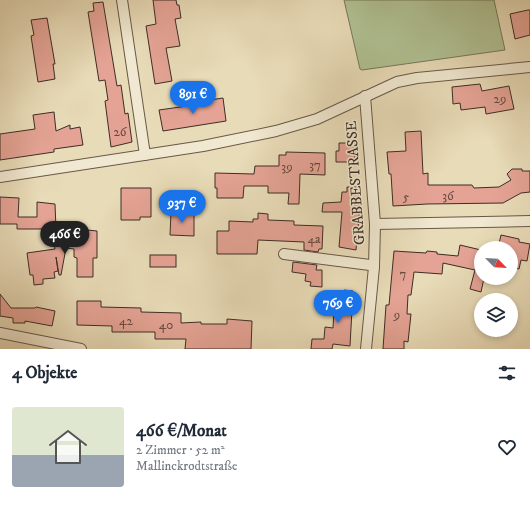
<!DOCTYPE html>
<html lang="de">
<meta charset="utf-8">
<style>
body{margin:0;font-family:"IM FELL DW Pica",serif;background:#f6f6f7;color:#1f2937;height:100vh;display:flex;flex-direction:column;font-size:15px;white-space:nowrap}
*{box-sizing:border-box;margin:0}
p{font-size:13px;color:#747a83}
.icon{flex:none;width:22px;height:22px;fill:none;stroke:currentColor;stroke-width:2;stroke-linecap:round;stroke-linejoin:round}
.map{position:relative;height:349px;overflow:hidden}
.panel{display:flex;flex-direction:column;background:#fff;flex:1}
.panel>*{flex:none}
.needle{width:26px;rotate:114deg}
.controls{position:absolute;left:474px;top:241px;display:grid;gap:8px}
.controls a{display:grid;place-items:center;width:44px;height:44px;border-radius:50%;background:#fff;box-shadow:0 2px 6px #0003;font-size:20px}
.price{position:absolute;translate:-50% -34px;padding:0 9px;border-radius:14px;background:#1a73e8;color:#fff;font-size:13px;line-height:26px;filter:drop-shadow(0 1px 2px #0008)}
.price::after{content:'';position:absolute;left:50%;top:24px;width:12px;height:9px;margin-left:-6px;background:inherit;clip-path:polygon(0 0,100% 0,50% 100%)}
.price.selected{background:#222;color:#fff}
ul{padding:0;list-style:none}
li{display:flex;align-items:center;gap:12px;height:100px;padding:0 12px}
li span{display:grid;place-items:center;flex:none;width:112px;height:80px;border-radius:4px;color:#555}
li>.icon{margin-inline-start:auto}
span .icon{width:48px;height:48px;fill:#fffc;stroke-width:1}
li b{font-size:17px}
h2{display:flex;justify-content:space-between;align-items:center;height:48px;padding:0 12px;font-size:17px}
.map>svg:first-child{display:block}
</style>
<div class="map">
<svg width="530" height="349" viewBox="0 0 530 349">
<rect width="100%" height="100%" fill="#e8dbb7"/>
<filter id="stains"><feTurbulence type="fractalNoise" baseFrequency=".005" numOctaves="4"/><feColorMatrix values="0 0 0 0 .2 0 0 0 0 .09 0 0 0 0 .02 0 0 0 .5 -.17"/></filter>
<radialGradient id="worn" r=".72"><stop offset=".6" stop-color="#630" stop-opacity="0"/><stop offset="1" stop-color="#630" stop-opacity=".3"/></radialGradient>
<path fill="#b0c193" stroke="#77775c" d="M 344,0 L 494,0 L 505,50 L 362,70 L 360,69 Z"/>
<g fill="#e4a394" stroke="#3e2d26">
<path d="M 153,0 L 176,0 L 177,5 L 179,5 L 181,18 L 175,19 L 180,46 L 166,48 L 172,81 L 155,84 L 146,26 L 156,24 Z"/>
<path d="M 103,2 L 117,86 L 121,85 L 125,114 L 128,113 L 131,135 L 132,142 L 111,147 L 105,101 L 108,100 L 105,80 L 99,81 L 88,12 L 94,11 L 93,3 Z"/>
<path d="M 528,10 L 530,10 L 530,35 L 515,39 L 510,14 Z"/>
<path d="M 47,18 L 55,64 L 53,64 L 55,79 L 38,82 L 31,36 L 34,35 L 31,20 Z"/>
<path d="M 480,84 L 482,91 L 509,86 L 514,109 L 486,114 L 485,107 L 461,110 L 460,103 L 453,104 L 452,87 Z"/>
<path d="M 223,98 L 226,121 L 163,131 L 159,110 L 187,106 L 187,101 L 196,100 L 197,102 Z"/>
<path d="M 54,112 L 56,131 L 70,125 L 70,129 L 80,127 L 83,145 L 54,149 L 54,152 L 0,160 L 0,134 L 35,129 L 33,115 Z"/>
<path d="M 421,131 L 423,174 L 428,173 L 428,185 L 472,185 L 474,188 L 499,187 L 511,180 L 507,174 L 512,169 L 522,169 L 522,171 L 530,171 L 530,192 L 521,193 L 503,203 L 427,204 L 393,206 L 391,174 L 389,174 L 387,152 L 406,151 L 405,132 Z"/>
<path d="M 339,143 L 355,143 L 355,162 L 336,162 L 336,151 L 339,151 Z"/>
<path d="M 286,152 L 325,153 L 325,175 L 300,174 L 299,204 L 288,204 L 289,193 L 268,193 L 268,186 L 244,186 L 243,198 L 217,198 L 217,188 L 215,188 L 215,173 L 254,174 L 255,166 L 279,166 L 279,155 L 286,155 Z"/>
<path d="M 347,187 L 359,187 L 359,217 L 356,250 L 339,247 L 342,212 L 322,212 L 323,203 L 341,202 L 342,192 L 347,192 Z"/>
<path d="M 121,188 L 151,188 L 151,217 L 140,217 L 140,220 L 121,220 Z"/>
<path d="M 0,197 L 19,198 L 18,217 L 37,217 L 37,202 L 55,204 L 56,229 L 17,229 L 17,224 L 0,224 Z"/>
<path d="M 171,212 L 194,212 L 194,236 L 170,235 Z"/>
<path d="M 258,213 L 268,214 L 268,220 L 294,221 L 294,225 L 323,226 L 322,249 L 319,249 L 318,252 L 304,250 L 304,242 L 258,240 L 257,254 L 217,254 L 217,231 L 229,231 L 229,221 L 253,222 L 253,219 L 258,219 Z"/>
<path d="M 77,229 L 97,231 L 97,258 L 93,258 L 93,277 L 77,277 L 77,258 L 74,257 L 74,249 L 66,248 L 61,275 L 59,275 L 56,257 L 58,271 L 54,272 L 55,278 L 43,279 L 43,284 L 34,285 L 33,275 L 30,275 L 27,253 L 55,249 L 52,231 L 76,231 Z"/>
<path d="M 501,235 L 519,239 L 519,242 L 530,244 L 527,261 L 521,260 L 519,269 L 511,267 L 511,248 L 498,248 Z"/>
<path d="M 460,245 L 481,250 L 479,258 L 481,258 L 481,278 L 484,278 L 481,292 L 470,289 L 475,270 L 443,263 L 442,274 L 414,272 L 411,295 L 408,295 L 407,314 L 411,314 L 408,342 L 404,341 L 404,349 L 383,349 L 386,305 L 389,305 L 394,251 L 426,253 L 427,251 L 437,252 L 437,254 L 458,256 Z"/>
<rect x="150" y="255" width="26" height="12"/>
<path d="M 293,262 L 317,265 L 316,270 L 322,270 L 322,287 L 310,286 L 311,282 L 305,281 L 306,274 L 292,272 Z"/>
<path d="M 344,290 L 353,291 L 350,346 L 333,344 L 332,349 L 311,349 L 312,339 L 324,339 L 325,327 L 333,328 L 334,310 L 328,310 L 329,298 L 343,300 Z"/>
<path d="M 0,294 L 11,308 L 35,308 L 36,307 L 55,311 L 52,326 L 25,321 L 25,323 L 13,323 L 13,318 L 0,316 Z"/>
<path d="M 77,301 L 101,301 L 101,307 L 141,308 L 141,312 L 181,313 L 181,323 L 201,322 L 201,324 L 227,324 L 227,319 L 252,321 L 251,349 L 185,349 L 186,339 L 155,339 L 155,332 L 112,332 L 112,326 L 77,325 Z"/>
</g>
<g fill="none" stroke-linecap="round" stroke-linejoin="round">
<defs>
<g id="minor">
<path d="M 122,0 L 145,155"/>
<path d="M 365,96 L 375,224 L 374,267 L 366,349"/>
<path d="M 0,177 L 203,146 L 276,131 L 317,119 L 397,82 L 417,78 L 530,67"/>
<path d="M 375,224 L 530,221"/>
<path d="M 284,254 L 370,265 L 374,267"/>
<path d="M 0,333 L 81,349"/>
</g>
</defs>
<use href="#minor" stroke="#68584a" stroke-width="12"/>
<use href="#minor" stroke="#f0e8d0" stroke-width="10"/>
</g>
<g text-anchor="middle" stroke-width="3" stroke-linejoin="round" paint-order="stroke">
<g font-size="13" fill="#684a42">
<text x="500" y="103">29</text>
<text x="120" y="136">26</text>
<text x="315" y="169">37</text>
<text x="287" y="171">39</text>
<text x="448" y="200">36</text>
<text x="406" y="201">5</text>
<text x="314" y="243">4a</text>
<text x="403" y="278">7</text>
<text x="397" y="319">9</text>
<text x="126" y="325">42</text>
<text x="166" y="329">40</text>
</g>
<g font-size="15" fill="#3e2d26" stroke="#f0e8d0">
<text transform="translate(355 183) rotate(-94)" y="5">GRABBESTRASSE</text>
</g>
</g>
<rect width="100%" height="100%" filter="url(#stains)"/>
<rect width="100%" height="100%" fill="url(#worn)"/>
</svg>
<div class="controls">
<a><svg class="needle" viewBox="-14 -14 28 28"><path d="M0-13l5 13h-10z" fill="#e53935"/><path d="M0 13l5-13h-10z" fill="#747a83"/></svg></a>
<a><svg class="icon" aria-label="layers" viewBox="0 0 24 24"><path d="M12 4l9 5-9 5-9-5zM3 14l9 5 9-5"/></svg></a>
</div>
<b class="price" style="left:193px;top:115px">891 €</b>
<b class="price" style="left:182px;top:224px">937 €</b>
<b class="price selected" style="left:65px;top:255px">466 €</b>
<b class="price" style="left:338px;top:324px">769 €</b>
</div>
<section class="panel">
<h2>4 Objekte<svg class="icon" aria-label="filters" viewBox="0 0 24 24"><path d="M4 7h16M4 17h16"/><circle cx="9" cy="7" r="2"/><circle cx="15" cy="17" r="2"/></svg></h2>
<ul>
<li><span style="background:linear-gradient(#dfe7d0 60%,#9aa5b1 0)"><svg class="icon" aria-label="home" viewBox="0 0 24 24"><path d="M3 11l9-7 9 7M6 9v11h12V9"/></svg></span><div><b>466 €/Monat</b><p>2 Zimmer · 52 m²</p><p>Mallinckrodtstraße</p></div><svg class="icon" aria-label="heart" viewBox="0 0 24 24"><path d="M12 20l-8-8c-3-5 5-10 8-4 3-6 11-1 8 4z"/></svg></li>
</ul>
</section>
